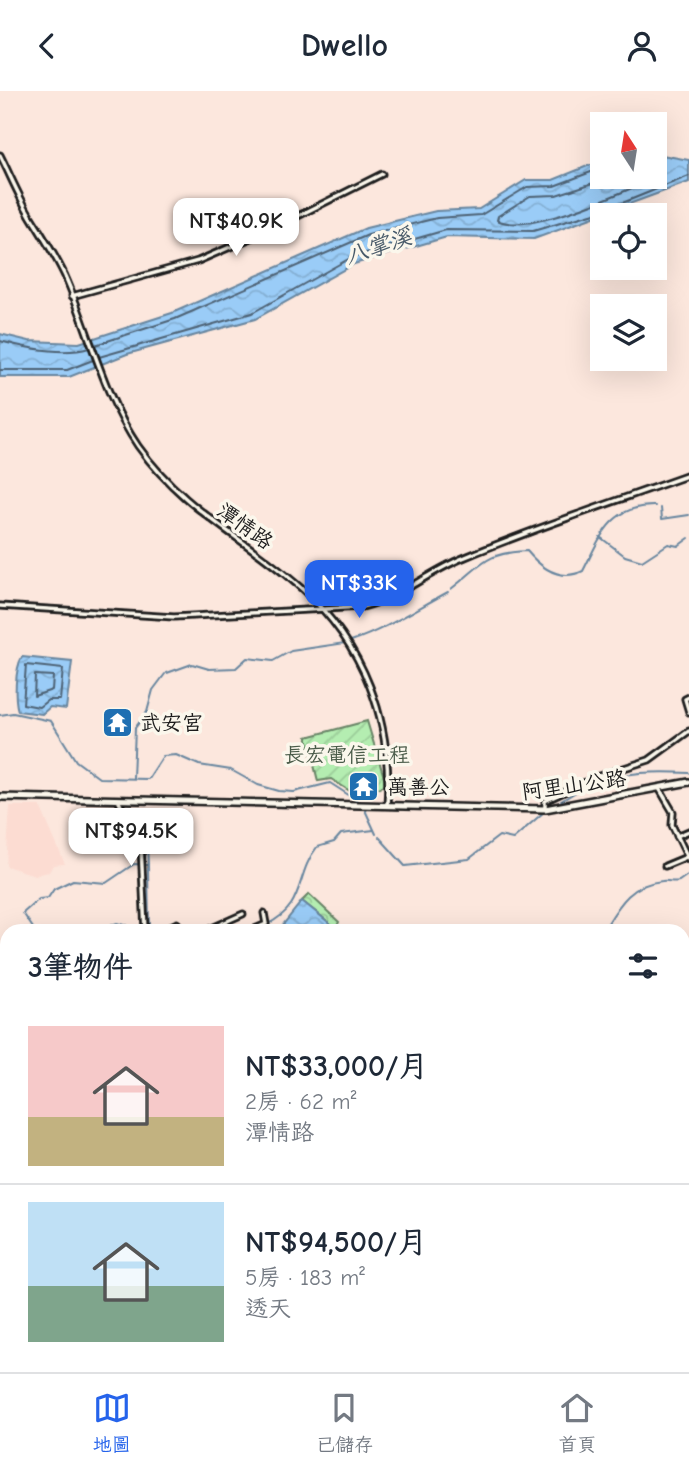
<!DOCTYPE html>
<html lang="zh-TW">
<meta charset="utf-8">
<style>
body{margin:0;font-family:"Comic Neue","LXGW WenKai TC",sans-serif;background:#f2f2f3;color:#1f2937;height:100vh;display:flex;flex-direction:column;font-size:26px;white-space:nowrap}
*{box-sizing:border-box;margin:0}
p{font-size:23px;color:#747a83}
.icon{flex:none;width:38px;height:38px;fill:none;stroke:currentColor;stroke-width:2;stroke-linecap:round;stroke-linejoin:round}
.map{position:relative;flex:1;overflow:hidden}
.details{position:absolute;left:0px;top:833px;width:690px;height:448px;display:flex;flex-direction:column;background:#fff;border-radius:21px 21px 0 0;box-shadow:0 7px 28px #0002}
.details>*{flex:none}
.needle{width:46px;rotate:348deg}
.buttons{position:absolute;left:590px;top:21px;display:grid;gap:14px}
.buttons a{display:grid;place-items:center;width:77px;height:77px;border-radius:0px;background:#fff;box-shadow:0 7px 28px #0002;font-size:35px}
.price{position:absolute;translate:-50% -60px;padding:0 16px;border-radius:14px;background:#fff;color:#222;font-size:23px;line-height:46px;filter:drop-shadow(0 2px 4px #0008)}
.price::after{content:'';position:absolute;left:50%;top:42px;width:21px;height:16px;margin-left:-10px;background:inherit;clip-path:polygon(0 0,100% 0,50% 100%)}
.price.current{background:#2563eb;color:#fff}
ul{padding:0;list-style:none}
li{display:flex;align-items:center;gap:21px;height:175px;padding:0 28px}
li+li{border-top:2px solid #e0e1e3}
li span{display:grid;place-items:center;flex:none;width:196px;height:140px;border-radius:0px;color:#555}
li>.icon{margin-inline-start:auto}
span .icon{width:84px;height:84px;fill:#fffc;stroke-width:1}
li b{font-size:30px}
h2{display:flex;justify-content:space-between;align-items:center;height:84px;padding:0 28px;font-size:30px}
header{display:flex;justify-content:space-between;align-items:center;height:91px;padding:0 28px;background:#fff;font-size:32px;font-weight:700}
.tab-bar{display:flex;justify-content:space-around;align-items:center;height:98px;border-top:2px solid #e0e1e3;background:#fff;font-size:19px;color:#747a83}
.tab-bar a{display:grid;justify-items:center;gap:4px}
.tab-bar .current{color:#2563eb}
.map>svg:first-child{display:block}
</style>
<header><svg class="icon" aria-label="back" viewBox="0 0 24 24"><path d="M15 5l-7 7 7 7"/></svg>Dwello<svg class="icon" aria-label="person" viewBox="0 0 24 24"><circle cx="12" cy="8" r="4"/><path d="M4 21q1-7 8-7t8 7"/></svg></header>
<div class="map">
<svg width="689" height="1281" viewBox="0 0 689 1281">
<defs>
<pattern id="forest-crowns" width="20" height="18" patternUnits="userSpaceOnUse" patternTransform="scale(1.75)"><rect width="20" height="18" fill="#b4edb1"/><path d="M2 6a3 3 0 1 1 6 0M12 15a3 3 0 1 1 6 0" fill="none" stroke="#9acb98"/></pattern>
<pattern id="garden-furrows" width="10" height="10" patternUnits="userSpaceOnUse" patternTransform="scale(1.75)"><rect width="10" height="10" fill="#b4edb1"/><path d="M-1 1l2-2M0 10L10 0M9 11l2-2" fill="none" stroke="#9acb98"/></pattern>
<pattern id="water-waves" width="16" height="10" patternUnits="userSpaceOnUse" patternTransform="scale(1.75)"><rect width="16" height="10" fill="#9accf7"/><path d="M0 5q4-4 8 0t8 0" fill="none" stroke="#84afd3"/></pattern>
</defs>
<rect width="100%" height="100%" fill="#fce7dd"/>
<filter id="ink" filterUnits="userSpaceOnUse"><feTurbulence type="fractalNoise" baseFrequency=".0143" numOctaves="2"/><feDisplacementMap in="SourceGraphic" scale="14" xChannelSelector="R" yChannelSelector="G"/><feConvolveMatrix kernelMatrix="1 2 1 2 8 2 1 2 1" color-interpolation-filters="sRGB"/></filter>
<g filter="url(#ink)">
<path fill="#fcdcd2" d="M 10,715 L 40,715 L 65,773 L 53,774 L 49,781 L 35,784 L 6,775 Z"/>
<path fill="url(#forest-crowns)" stroke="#688466" stroke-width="2" d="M 309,803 L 339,831 L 337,835 L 358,840 L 328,840 L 332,834 L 302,810 Z"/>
<path fill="url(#garden-furrows)" stroke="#688466" stroke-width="2" d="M 367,630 L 386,693 L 379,697 L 364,690 L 350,700 L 331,688 L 318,690 L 307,646 Z"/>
<g fill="url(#water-waves)" stroke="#68869f" stroke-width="2">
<path d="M 662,64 L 689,69 L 689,91 L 534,148 L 447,146 L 354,173 L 255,228 L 127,263 L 69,286 L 0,286 L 0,243 L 29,250 L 79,252 L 172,222 L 366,137 L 436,120 L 479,118 L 526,89 L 553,89 L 590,74 L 602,74 L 602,86 L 654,86 L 655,67 Z"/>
<path d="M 22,566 L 72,571 L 66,618 L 50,616 L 42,623 L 18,620 C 14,607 15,578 22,566 Z"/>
<path d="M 302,810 L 332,834 L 328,840 L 278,840 Z"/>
</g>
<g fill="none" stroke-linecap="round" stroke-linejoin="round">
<g stroke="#4e6274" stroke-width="2">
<path d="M 612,86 L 556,104 L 530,105 L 498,125 L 497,129 C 530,145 620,101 654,88 L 654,82"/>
<path d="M 0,250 C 26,257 62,265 89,257"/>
<path d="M 95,254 L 175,228 L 368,144 L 437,127 L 481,124 L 527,96 L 554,95 L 591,81 L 602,81"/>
<path d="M 99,266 L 252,222 L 352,166 L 446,139 L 533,140 L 605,119 L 689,85"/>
<path d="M 0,279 L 67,279 L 93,269"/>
<path d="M 26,574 L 63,578 L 60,609 L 48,609 L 39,616 L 23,613 Z"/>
<path d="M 35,584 L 53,585 L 52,599 L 34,605 Z"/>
</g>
<g stroke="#68869f" stroke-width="2">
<path d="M 661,417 L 662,428 L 689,424"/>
<path d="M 600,446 L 625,465 L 642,470 L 668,453 L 678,455 L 689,447"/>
<path d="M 451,498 C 483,474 483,462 527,460 C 541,477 560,491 583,480 C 600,447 610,414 655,415"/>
<path d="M 351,550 C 385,539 416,518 448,501"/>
<path d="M 167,582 L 192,573 L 209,578 L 236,577 L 247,567 L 273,570 L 291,560 L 345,552"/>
<path d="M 0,624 L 13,622 L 51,630 L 76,670 L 99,687 L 148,688 L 163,665 L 176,664 L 199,674 L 231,679 L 258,694 L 279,700 L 294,701 L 330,692 L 361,712"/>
<path d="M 133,687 L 135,637 L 147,621 L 153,599 L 165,583"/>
<path d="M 558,712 C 602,682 638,679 689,682"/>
<path d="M 365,719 L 376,743"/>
<path d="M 379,746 L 405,775 L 469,768 L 499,745 L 513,748 L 544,721"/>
<path d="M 148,775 L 149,840"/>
<path d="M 266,834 C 307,814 294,786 317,756 L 334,751 L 341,743 L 374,739"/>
<path d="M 35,840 L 23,822 L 39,808 L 48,807 L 54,798 L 73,789 L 106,792 L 134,773 L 148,774 L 147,752 L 160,739 L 167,720"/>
<path d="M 98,840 L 117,832 L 143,840"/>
<path d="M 125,840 L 126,834"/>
<path d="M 603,840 C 618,816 629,793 662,790 C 669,789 672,792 679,790 L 689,783"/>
<path d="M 7,916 L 3,926 L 7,938"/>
<path d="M 7,971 L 4,976 L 7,984"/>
<path d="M 0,991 L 7,988"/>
<path d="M 0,1213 L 7,1203"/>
</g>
<g stroke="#9accf7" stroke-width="6">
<path d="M 682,1159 L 689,1162"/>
<path d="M 0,1251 L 7,1252"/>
<path d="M 75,1274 L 86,1281"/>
<path d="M 230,1281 L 254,1274"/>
</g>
<defs>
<g id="minor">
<path d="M 0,64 C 10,84 19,106 31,126 C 43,145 55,164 65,185 C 90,241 103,304 138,355 C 184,420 244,446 301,497 C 364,553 393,631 387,714"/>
<path d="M 72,205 L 198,170 L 276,136 L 382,83"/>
<path d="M 0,515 L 174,526 L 362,516 C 399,508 428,481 463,467 C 537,436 614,411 689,384"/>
<path d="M 689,606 L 685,608 L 689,621"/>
<path d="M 659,697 L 673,721 L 672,734 L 689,769"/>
<path d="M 119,711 L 141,755 L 145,840"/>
<path d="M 545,718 L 545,710 L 596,686 L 649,669 L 689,640"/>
<path d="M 677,745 L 689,740"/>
<path d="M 665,775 L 689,765"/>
<path d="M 160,840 L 177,832 L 184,840"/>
<path d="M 205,840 L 243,823"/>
<path d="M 250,840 L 266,833 L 264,822"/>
<path d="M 0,898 L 7,899"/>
<path d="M 682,992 L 689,990"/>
<path d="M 0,1022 L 7,1019"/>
<path d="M 555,1274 L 575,1281"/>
<path d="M 539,1281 L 541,1274"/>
</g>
<path id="major" d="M 0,706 L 545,718 L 689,691"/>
</defs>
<use href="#minor" stroke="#1c1c1c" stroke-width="9"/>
<use href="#major" stroke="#1c1c1c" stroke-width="10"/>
<use href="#minor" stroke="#fbf7ec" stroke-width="3.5"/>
<use href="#major" stroke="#fbf7ec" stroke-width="5"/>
</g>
</g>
<defs>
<symbol id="temple-square" viewBox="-11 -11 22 22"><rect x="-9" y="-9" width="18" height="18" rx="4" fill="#1f6fb2" stroke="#fbf7ec"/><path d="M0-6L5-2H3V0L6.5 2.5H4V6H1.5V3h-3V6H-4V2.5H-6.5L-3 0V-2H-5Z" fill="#fff"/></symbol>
</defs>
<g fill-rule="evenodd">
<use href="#temple-square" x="100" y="614" width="35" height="35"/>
<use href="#temple-square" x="346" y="678" width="35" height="35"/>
</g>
<g text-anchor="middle" stroke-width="7" stroke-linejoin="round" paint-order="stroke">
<g font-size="21" fill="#1c1c1c" stroke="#fbf7ec">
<text transform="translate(245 435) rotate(36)" y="7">潭情路</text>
<text transform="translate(574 694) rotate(-8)" y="7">阿里山公路</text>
</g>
<g font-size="21" fill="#1c1c1c" stroke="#fbf7ec" text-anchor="start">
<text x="140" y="639">武安宮</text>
<text x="387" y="703">萬善公</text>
</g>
<g font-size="21" fill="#4a5b49" stroke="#fbf7ec">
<text x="347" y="671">長宏電信工程</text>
</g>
<g font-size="23" font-style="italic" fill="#485a69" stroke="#fbf7ec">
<text transform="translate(378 155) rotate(-19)" y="8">八掌溪</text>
</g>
</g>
</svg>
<div class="buttons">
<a><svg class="needle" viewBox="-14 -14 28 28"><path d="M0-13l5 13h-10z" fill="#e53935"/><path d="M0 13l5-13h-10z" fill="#747a83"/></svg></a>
<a><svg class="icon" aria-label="locate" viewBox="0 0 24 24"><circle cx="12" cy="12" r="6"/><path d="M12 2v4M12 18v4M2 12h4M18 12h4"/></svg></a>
<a><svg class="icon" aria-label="layers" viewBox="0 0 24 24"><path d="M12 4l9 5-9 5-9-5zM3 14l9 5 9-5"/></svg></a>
</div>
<b class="price" style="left:236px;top:167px">NT$40.9K</b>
<b class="price current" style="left:359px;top:529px">NT$33K</b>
<b class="price" style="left:131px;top:777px">NT$94.5K</b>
<section class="details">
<h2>3筆物件<svg class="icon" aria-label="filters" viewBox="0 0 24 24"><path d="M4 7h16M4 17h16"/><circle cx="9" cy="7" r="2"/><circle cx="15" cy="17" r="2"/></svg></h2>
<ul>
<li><span style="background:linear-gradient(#f6c9c9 65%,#c2b280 0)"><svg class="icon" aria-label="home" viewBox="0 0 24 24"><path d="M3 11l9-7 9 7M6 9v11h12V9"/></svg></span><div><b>NT$33,000/月</b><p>2房 · 62 m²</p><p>潭情路</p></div></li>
<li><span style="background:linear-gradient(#bfe0f5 60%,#7fa58c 0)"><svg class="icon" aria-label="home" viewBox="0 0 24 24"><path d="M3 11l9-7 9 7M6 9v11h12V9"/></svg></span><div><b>NT$94,500/月</b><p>5房 · 183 m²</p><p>透天</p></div></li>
</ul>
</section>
</div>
<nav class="tab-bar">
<a class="current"><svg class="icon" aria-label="map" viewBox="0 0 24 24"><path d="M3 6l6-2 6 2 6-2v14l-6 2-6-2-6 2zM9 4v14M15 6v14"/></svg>地圖</a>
<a><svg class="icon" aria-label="saved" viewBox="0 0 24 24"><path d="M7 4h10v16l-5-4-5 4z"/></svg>已儲存</a>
<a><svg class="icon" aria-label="home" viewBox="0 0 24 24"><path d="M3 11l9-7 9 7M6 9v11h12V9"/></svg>首頁</a>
</nav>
